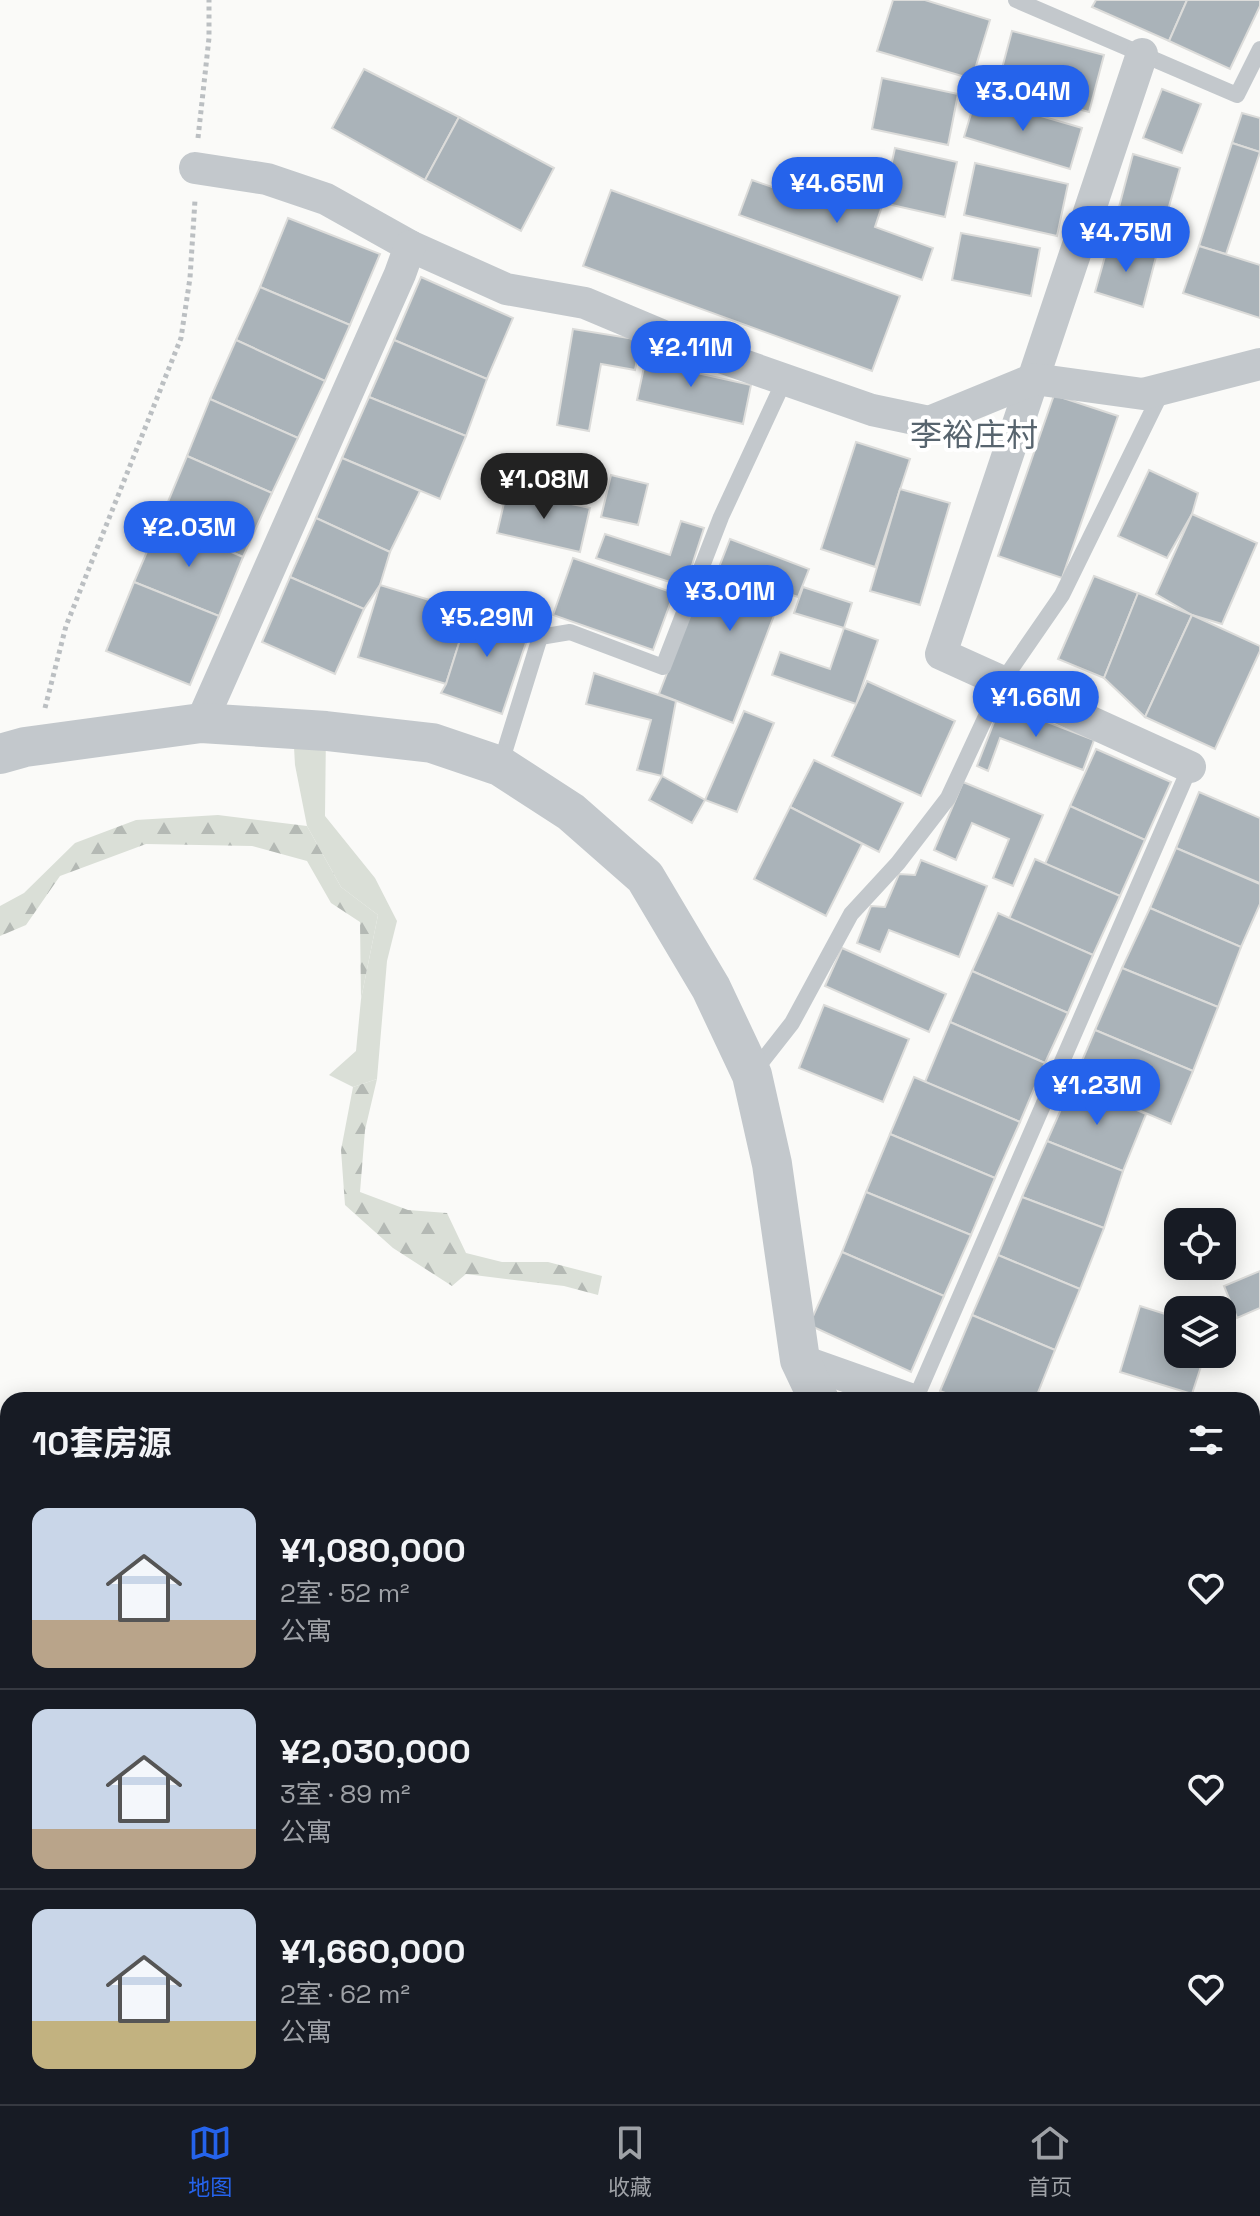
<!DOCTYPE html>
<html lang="zh">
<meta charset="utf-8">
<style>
body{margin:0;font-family:"Space Grotesk","Noto Sans SC",sans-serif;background:#20242c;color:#f1f3f6;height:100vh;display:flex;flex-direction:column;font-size:30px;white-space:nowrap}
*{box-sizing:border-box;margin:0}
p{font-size:26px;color:#9ea1a6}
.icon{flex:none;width:44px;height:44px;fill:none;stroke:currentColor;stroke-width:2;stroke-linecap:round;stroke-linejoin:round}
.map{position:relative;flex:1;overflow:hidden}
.details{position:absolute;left:0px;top:1392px;width:1260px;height:712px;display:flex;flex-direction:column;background:#171b24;border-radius:24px 24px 0 0;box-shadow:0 4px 20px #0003}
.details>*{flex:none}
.controls{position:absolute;left:1164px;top:1208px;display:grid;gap:16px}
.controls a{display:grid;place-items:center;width:72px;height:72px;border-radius:16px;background:#171b24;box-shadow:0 4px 20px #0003;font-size:40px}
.price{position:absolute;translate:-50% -68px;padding:0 18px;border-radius:28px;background:#2563eb;color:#fff;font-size:26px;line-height:52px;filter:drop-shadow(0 2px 4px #0008)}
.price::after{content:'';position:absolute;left:50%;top:48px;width:24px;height:18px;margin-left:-12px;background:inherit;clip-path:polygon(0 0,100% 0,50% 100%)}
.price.on{background:#222;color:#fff}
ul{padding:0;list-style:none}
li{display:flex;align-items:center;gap:24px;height:200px;padding:0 32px}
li+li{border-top:2px solid #363941}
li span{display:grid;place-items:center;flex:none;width:224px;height:160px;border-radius:16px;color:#555}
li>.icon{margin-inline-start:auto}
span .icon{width:96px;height:96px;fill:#fffc;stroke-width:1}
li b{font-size:34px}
h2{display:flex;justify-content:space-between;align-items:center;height:96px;padding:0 32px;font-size:34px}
.menu{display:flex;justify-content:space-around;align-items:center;height:112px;border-top:2px solid #363941;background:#171b24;font-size:22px;color:#9ea1a6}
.menu a{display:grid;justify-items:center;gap:4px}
.menu .on{color:#2563eb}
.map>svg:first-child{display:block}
</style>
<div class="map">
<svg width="1260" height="2104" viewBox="0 0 1260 2104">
<defs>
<pattern id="forest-firs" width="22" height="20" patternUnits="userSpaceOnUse" patternTransform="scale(2)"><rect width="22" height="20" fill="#dadfd7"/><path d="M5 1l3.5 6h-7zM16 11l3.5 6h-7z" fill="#b4b9b4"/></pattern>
</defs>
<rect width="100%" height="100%" fill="#fafaf8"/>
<g fill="#dadfd7">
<path d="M 293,729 L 326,731 L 325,816 L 375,878 L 397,921 L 387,961 L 377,1079 L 353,1087 L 329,1075 L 356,1051 L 361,999 L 378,915 L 341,887 L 307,826 L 295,765 Z"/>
<path d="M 1260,2061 L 1260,2104 L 1164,2104 L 1182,2096 L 1252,2096 L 1252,2065 Z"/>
</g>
<g fill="url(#forest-firs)">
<path d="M 218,815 L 307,826 L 341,887 L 378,915 L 361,999 L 360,922 L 331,903 L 307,861 L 252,846 L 146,844 L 60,876 L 26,925 L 0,936 L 0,906 L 24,893 L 75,843 L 136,820 Z"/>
<path d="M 377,1079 L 365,1130 L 360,1192 L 408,1210 L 447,1213 L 466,1253 L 502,1262 L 548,1262 L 602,1276 L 598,1295 L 564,1286 L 466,1274 L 452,1286 L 393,1248 L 345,1205 L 341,1150 L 353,1087 Z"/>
</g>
<g fill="#aab3b9" stroke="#dcdcda" stroke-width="2">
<path d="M 893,0 L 925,0 L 990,20 L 972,79 L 877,51 Z"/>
<path d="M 1096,0 L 1187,0 L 1169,41 L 1092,7 Z"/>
<path d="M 1187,0 L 1260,0 L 1260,6 L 1230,69 L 1169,41 Z"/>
<path d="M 1012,31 L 1104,55 L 1089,112 L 997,87 Z"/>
<path d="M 364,69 L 459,117 L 425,180 L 332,128 Z"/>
<path d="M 882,78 L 958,94 L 948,145 L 872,129 Z"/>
<path d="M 1162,89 L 1201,104 L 1182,153 L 1143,138 Z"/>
<path d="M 976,97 L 1082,128 L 1070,169 L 964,137 Z"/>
<path d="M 1242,113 L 1260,118 L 1260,152 L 1232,143 Z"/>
<path d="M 459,117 L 554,168 L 521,231 L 425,180 Z"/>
<path d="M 1232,143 L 1260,152 L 1226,254 L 1199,246 Z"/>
<path d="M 895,148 L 957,162 L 945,217 L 883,203 Z"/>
<path d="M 1133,154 L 1180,168 L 1160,238 L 1114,226 Z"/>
<path d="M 975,163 L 1068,184 L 1057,236 L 964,215 Z"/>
<path d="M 752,180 L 812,201 L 820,180 L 883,203 L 875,227 L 933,248 L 922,280 L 739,215 Z"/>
<path d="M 611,190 L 900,296 L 872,371 L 583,266 Z"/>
<path d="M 288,218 L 380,254 L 350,325 L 260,287 Z"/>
<path d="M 961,233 L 1040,248 L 1031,296 L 952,280 Z"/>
<path d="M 1109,242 L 1157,253 L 1143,307 L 1095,292 Z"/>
<path d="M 1199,246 L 1260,265 L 1260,318 L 1183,293 Z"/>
<path d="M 421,277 L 513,318 L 487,379 L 394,340 Z"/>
<path d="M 260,287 L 350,325 L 325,381 L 236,340 Z"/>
<path d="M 573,329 L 641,340 L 635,370 L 601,364 L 589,431 L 557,425 Z"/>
<path d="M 236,340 L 325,381 L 298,438 L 210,399 Z"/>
<path d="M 394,340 L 487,379 L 466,436 L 369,397 Z"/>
<path d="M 648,348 L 682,355 L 679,369 L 751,385 L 743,424 L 637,400 Z"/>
<path d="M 1054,395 L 1118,416 L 1062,578 L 998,556 Z"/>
<path d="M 369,397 L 466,436 L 440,499 L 342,458 Z"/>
<path d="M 210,399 L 298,438 L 272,493 L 187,456 Z"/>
<path d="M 856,442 L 910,459 L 875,567 L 821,549 Z"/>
<path d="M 187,456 L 272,493 L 243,557 L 160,521 Z"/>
<path d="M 342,458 L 420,491 L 390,552 L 316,518 Z"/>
<path d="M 1149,470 L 1198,493 L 1192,514 L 1167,558 L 1118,536 Z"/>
<path d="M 611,475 L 648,484 L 638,525 L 601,517 Z"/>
<path d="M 900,489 L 950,503 L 920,605 L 870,591 Z"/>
<path d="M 507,490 L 590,508 L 580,552 L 497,533 Z"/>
<path d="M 1192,514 L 1257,543 L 1222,624 L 1192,615 L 1156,594 Z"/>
<path d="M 316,518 L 390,552 L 380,585 L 364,609 L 290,577 Z"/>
<path d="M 160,521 L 243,557 L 219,616 L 134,582 Z"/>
<path d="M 681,521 L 704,528 L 685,587 L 596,558 L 605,534 L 670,555 Z"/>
<path d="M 730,539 L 809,569 L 798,597 L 783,592 L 733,723 L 659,694 L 698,592 L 739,608 L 747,587 L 716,575 Z"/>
<path d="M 573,558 L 674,593 L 653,650 L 553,615 Z"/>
<path d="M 1094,576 L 1138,593 L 1104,678 L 1058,659 Z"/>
<path d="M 290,577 L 364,609 L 335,674 L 262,642 Z"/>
<path d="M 134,582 L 219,616 L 190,685 L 106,651 Z"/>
<path d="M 380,585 L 469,612 L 446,684 L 358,657 Z"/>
<path d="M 803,587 L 852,603 L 844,628 L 794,613 Z"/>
<path d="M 1138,593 L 1192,615 L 1145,717 L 1104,678 Z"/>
<path d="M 471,605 L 532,625 L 502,714 L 441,693 L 446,684 Z"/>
<path d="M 1192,615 L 1260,646 L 1260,651 L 1215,749 L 1145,717 Z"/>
<path d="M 844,628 L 878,640 L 856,704 L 772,675 L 780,652 L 830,669 Z"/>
<path d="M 594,673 L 676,701 L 662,776 L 637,770 L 651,720 L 586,704 Z"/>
<path d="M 867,681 L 955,721 L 921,796 L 832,756 Z"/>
<path d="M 1001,704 L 1094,740 L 1083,770 L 1000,738 L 988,771 L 977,766 Z"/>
<path d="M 744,711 L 774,723 L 737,812 L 705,800 Z"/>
<path d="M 1096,749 L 1171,782 L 1145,840 L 1070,806 Z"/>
<path d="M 814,760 L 903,803 L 879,852 L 790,807 Z"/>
<path d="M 662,776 L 705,800 L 692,823 L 649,800 Z"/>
<path d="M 963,782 L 1043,815 L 1013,886 L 993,878 L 1009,839 L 972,823 L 956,860 L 934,850 Z"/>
<path d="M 1199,792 L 1260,818 L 1260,883 L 1176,848 Z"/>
<path d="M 1070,806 L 1145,840 L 1120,896 L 1045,864 Z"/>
<path d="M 790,807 L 862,844 L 826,916 L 754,879 Z"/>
<path d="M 1176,848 L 1260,884 L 1260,904 L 1241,947 L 1150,908 Z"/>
<path d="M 1035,859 L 1120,896 L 1093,955 L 1009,919 Z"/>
<path d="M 921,860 L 987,886 L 959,957 L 889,930 L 880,952 L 857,943 L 871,906 L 885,907 L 899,874 L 915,875 Z"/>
<path d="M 1150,908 L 1241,947 L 1218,1007 L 1122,968 Z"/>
<path d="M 998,913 L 1093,955 L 1068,1013 L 972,971 Z"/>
<path d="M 842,948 L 946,994 L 929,1032 L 825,986 Z"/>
<path d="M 1122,968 L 1218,1007 L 1193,1071 L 1095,1030 Z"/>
<path d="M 972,971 L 1068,1013 L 1045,1063 L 950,1022 Z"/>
<path d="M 824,1005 L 909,1039 L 883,1102 L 799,1068 Z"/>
<path d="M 950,1022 L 1045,1063 L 1020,1122 L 925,1082 Z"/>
<path d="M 1095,1030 L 1193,1071 L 1171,1124 L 1073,1082 Z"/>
<path d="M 914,1077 L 1020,1122 L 995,1178 L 890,1134 Z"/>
<path d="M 1073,1082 L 1146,1114 L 1123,1171 L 1047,1141 Z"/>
<path d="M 890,1134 L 995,1178 L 971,1235 L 866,1192 Z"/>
<path d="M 1047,1141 L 1123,1171 L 1104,1228 L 1022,1197 Z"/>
<path d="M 866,1192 L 971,1235 L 944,1296 L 842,1252 Z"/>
<path d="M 1022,1197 L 1104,1228 L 1080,1289 L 998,1255 Z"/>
<path d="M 842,1252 L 944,1296 L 911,1372 L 809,1325 Z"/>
<path d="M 998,1255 L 1080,1289 L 1055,1350 L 972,1315 Z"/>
<path d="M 1260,1271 L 1260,1308 L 1237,1318 L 1224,1286 Z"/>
<path d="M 1140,1306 L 1178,1318 L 1178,1354 L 1205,1354 L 1192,1394 L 1120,1372 Z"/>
<path d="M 972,1315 L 1055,1350 L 1035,1400 L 963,1400 L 940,1391 Z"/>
</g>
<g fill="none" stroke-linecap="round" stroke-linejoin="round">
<g stroke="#bbbfc2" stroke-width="5" stroke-dasharray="4 4" stroke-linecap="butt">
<path d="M 198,138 L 209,38 L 209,0"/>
<path d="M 45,708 L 66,626 L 181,338 L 190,278 L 195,200"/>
<path d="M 1252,2065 L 1260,2061"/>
<path d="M 1164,2104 L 1182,2096"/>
</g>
<g stroke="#c3c8cc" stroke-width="16">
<path d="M 1016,0 L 1237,95 L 1260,49"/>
<path d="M 500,766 L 540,637 L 570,632 L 663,667 L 721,517 L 785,379"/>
<path d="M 752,1074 L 792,1023 L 851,914 L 898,863 L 948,798 L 1002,682 L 1062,595 L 1162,391"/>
<path d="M 915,1400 L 1190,767"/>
</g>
<g stroke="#c3c8cc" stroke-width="32">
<path d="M 1142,54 L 941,654 L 1190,767"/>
<path d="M 195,168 L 267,179 L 326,199 L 410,246 L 506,289 L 585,303 L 680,343 L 872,410 L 929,422 L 1034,379 L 1143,394 L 1260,364"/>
<path d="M 201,723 L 400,274 L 410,246"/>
<path d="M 800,1360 L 913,1400"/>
</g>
<g stroke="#c3c8cc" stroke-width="40">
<path d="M 0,754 L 25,747 L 201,723 L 326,731 L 432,743 L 500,766 L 571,812 L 645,877 L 711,988 L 752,1075 L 772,1164 L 800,1360 L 819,1400"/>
<path d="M 1252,1856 L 1260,1861"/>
</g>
</g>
<g text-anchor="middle" stroke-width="8" stroke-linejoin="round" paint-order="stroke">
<g font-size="32" fill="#57646e" stroke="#fff">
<text x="974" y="446">李裕庄村</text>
</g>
</g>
</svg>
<div class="controls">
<a><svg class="icon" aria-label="locate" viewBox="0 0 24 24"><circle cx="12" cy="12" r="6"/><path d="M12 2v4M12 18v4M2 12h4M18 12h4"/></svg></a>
<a><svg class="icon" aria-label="layers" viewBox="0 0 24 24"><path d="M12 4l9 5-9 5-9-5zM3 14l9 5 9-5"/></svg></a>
</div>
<b class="price" style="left:1023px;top:133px">¥3.04M</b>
<b class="price" style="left:837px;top:225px">¥4.65M</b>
<b class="price" style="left:1126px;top:274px">¥4.75M</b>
<b class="price" style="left:691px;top:389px">¥2.11M</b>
<b class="price on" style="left:544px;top:521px">¥1.08M</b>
<b class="price" style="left:189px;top:569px">¥2.03M</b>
<b class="price" style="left:730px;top:633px">¥3.01M</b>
<b class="price" style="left:487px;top:659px">¥5.29M</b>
<b class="price" style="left:1036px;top:739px">¥1.66M</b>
<b class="price" style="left:1097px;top:1127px">¥1.23M</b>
<section class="details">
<h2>10套房源<svg class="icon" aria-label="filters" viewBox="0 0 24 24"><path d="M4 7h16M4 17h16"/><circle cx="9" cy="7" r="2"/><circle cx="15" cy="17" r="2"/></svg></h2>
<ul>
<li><span style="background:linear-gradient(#c9d6e8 70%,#b9a48a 0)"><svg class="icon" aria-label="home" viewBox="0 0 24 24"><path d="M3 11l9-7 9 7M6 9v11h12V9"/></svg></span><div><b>¥1,080,000</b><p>2室 · 52 m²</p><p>公寓</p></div><svg class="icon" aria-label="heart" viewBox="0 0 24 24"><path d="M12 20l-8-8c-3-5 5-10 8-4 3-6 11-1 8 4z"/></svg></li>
<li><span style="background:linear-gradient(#c9d6e8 75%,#b9a48a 0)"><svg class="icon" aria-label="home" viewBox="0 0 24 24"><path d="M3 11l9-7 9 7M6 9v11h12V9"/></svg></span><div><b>¥2,030,000</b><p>3室 · 89 m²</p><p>公寓</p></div><svg class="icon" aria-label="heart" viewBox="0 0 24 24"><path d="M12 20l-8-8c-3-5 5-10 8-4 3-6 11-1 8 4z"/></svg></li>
<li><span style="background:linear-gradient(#c9d6e8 70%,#c2b280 0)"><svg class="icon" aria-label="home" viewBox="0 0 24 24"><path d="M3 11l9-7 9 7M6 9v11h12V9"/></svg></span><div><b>¥1,660,000</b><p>2室 · 62 m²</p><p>公寓</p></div><svg class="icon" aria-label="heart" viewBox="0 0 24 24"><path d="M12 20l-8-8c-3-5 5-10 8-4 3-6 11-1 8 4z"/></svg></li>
</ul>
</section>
</div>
<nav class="menu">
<a class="on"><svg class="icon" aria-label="map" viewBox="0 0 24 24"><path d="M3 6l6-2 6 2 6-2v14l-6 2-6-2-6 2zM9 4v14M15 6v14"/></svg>地图</a>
<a><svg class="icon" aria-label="saved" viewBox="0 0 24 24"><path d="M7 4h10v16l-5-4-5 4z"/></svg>收藏</a>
<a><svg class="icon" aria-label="home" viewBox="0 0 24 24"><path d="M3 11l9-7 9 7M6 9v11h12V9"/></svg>首页</a>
</nav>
